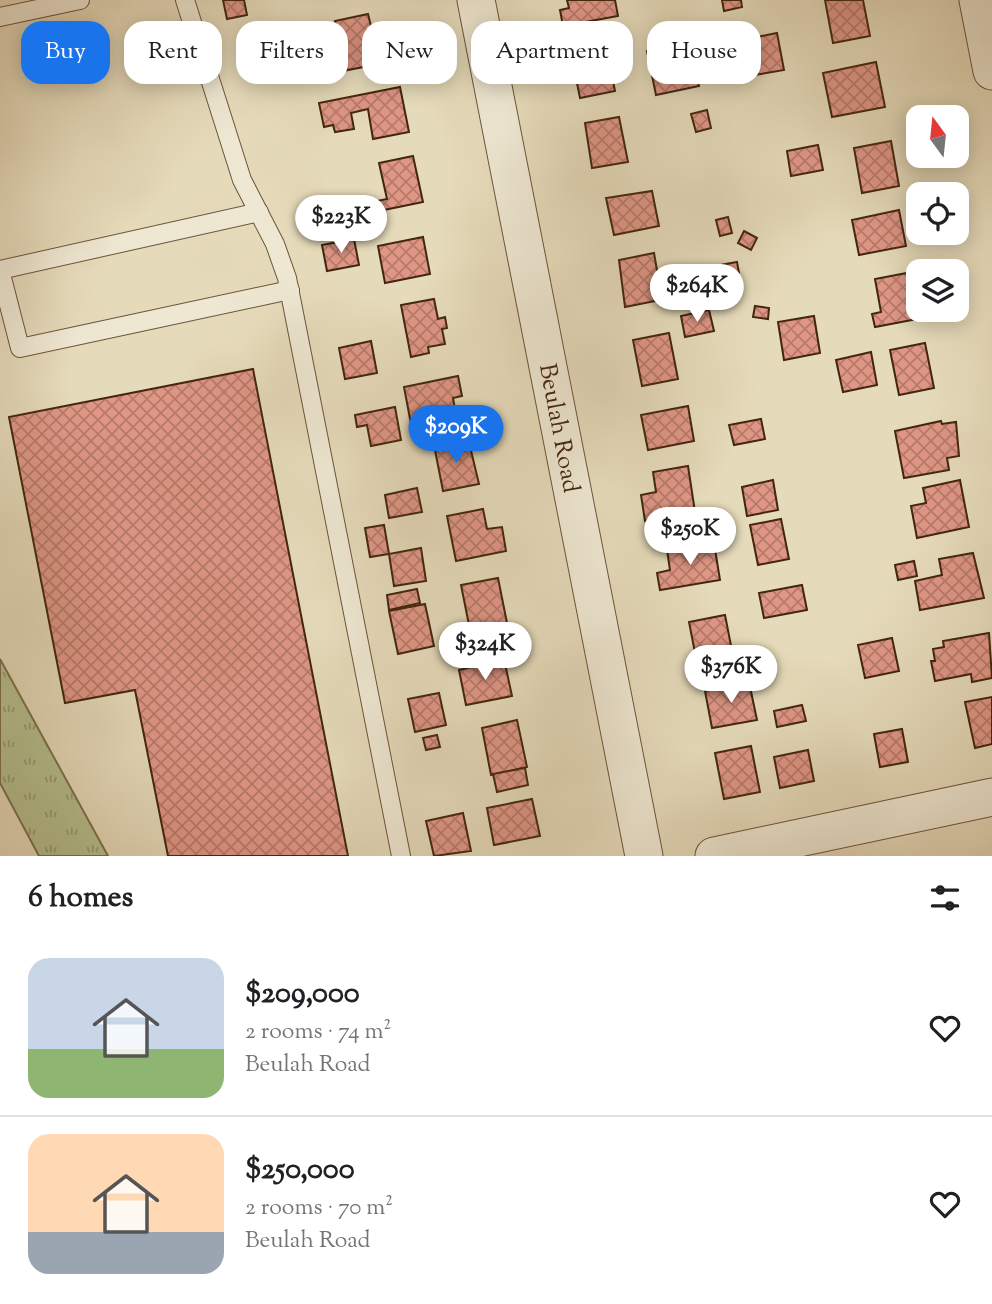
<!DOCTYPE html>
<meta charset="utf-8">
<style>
body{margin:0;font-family:"Sorts Mill Goudy",serif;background:#f6f6f6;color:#202124;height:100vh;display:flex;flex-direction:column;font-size:26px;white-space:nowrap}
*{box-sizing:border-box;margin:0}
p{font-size:23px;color:#757577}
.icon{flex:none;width:38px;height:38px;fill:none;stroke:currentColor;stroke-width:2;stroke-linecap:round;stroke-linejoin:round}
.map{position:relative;height:856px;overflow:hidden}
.sheet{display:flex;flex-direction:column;background:#fff;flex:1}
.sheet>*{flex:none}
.banner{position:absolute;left:21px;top:21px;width:950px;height:63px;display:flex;gap:14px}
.needle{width:46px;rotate:345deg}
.tools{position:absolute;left:906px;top:105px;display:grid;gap:14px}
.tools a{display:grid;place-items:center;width:63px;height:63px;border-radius:14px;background:#fff;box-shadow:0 4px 18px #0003;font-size:35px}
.price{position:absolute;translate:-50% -60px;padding:0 16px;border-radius:24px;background:#fff;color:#222;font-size:23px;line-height:46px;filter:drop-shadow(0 2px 4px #0008)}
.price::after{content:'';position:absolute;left:50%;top:42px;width:21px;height:16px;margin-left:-10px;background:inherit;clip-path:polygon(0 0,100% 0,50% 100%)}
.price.current{background:#1a73e8;color:#fff}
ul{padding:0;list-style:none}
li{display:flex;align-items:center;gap:21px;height:175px;padding:0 28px}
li+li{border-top:2px solid #e0e0e0}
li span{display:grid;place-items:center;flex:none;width:196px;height:140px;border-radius:21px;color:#555}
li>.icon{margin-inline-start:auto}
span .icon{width:84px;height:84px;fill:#fffc;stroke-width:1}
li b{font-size:30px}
h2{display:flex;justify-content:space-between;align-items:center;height:84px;padding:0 28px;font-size:30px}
.pill{padding:0 24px;border-radius:21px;background:#fff;box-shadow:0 4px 18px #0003;font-size:24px;line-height:63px}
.pill.current{background:#1a73e8;color:#fff}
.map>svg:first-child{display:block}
</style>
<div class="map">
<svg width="992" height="856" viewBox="0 0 992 856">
<defs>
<pattern id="grass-tufts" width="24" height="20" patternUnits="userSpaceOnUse" patternTransform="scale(1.75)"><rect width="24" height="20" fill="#b6bf8f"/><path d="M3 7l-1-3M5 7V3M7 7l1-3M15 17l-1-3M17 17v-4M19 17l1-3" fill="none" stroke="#969b73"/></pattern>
<pattern id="building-cross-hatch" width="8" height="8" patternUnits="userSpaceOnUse" patternTransform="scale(1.75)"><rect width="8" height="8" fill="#df9685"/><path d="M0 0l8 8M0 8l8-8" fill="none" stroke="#b67a6b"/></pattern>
</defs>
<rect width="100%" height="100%" fill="#e5daba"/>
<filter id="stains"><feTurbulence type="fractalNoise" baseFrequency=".00286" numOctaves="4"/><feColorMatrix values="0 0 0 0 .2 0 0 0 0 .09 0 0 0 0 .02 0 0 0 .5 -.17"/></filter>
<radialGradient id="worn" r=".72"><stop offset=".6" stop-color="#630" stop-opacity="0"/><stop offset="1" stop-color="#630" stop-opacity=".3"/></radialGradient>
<path fill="url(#grass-tufts)" stroke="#7c724f" stroke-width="2" d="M 0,659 L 108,856 L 39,856 L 0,783 Z"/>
<g fill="url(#building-cross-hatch)" stroke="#43260f" stroke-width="2">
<path d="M 223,0 L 244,0 L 247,15 L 227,19 Z"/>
<path d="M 567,0 L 615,0 L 618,16 L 563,26 L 560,10 L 569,8 Z"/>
<path d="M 722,0 L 741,0 L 742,7 L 724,11 Z"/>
<path d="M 825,0 L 863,0 L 870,36 L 833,43 Z"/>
<path d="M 368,14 L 372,30 L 382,28 L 389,62 L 343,71 L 335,21 Z"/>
<path d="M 777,33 L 784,70 L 749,76 L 741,40 Z"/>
<path d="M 689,43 L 699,86 L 656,95 L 647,51 Z"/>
<path d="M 606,46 L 615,91 L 580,98 L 571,53 Z"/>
<path d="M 876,62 L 885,107 L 832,117 L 823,73 Z"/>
<path d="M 400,87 L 409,132 L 373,139 L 368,109 L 351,113 L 354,129 L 335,132 L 333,125 L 324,127 L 319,103 Z"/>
<path d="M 707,110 L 711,128 L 696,132 L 691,114 Z"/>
<path d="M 619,117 L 628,162 L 592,168 L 585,123 Z"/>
<path d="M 891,141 L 899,186 L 862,193 L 854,148 Z"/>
<path d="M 818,145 L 823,170 L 791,176 L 787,151 Z"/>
<path d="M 413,156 L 423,202 L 379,211 L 377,201 L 387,199 L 379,163 Z"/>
<path d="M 652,191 L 659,226 L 614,235 L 606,198 Z"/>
<path d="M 347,208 L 352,229 L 321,235 L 317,214 Z"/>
<path d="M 899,210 L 906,246 L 859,255 L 852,220 Z"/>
<path d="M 728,217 L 732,233 L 720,236 L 716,220 Z"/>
<path d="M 744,231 L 757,238 L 751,250 L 738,243 Z"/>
<path d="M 423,237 L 430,274 L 385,283 L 378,246 Z"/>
<path d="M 354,239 L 359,265 L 327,271 L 322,245 Z"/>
<path d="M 654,253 L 658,276 L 676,273 L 680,296 L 625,307 L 619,260 Z"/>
<path d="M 737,262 L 739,273 L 722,276 L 720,265 Z"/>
<path d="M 912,272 L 916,293 L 919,292 L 919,310 L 932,310 L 933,316 L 875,327 L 872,314 L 881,312 L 875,279 Z"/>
<path d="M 434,299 L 438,319 L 445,317 L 447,328 L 442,329 L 445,344 L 428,347 L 429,353 L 411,357 L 401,305 Z"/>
<path d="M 755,306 L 769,308 L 768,319 L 753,317 Z"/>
<path d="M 709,310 L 714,331 L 685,337 L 681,316 Z"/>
<path d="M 814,316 L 820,353 L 784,360 L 778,322 Z"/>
<path d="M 669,333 L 678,379 L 642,386 L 633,340 Z"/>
<path d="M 371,341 L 377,373 L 345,379 L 339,348 Z"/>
<path d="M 925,343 L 934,388 L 899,395 L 890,350 Z"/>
<path d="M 871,352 L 877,385 L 843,392 L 836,360 Z"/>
<path d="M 253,369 L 348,856 L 168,856 L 135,690 L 65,703 L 9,417 Z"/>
<path d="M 458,376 L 462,396 L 453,398 L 456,415 L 411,424 L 404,387 Z"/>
<path d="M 688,406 L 694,441 L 648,450 L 641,415 Z"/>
<path d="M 395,407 L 401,440 L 371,446 L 367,425 L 357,427 L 355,415 Z"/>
<path d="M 761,419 L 765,439 L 734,445 L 729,425 Z"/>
<path d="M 941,421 L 942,424 L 956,422 L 959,456 L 947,458 L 949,470 L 904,478 L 895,431 Z"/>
<path d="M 468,438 L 479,484 L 443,491 L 434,445 Z"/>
<path d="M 688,466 L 695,512 L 645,521 L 641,495 L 656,492 L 653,472 Z"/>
<path d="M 773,480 L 778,510 L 747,516 L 742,487 Z"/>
<path d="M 960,480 L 969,527 L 917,538 L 911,506 L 926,503 L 923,488 Z"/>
<path d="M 417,488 L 422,512 L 389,518 L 385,495 Z"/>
<path d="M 483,509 L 487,529 L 502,527 L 506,551 L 456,561 L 447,516 Z"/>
<path d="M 781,519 L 789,559 L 758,565 L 750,525 Z"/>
<path d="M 384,525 L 389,554 L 370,557 L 365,528 Z"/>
<path d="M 714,543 L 720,580 L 660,590 L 657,573 L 670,570 L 667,550 Z"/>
<path d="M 421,548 L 426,581 L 394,586 L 389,554 Z"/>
<path d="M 973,553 L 984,598 L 920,610 L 915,581 L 942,575 L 939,559 Z"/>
<path d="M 914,561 L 917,576 L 898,580 L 895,565 Z"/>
<path d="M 498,578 L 507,623 L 470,630 L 461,585 Z"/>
<path d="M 802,585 L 807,610 L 764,618 L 759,593 Z"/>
<path d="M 417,589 L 420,603 L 389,610 L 387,595 Z"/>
<path d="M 425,604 L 434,646 L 398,654 L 389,611 Z"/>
<path d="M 725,615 L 734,661 L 698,668 L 689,622 Z"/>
<path d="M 989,633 L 992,678 L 972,682 L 971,674 L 935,681 L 931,661 L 935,661 L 933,649 L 944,647 L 943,641 Z"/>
<path d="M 892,638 L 899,671 L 865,678 L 858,645 Z"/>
<path d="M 504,659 L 512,696 L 466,705 L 459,670 Z"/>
<path d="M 749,682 L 757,720 L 712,728 L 705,691 Z"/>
<path d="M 439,693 L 446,725 L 415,732 L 408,699 Z"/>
<path d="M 992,697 L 992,744 L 975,748 L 965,702 Z"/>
<path d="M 802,705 L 806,721 L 777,727 L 774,711 Z"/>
<path d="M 517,720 L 527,767 L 491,775 L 482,728 Z"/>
<path d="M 902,729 L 908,762 L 880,767 L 874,734 Z"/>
<path d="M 437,735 L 440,747 L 426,750 L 423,738 Z"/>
<path d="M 751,746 L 760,792 L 724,799 L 715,753 Z"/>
<path d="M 808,750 L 814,781 L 780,788 L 774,757 Z"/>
<path d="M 525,768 L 528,785 L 497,792 L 493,774 Z"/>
<path d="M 532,799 L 540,836 L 494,845 L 487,808 Z"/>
<path d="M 463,813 L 471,851 L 434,856 L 426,821 Z"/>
</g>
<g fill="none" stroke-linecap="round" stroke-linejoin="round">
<defs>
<g id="service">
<path d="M 185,0 L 242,180 L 275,244 L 287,278 L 401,856"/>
<path d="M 0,17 L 80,0"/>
<path d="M 0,270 L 20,348 L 290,290"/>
<path d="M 0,270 L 259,212"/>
</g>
<g id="minor">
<path d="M 476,0 L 644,856"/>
<path d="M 978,0 L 992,71"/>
<path d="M 714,856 L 992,797"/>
</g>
</defs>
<use href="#service" stroke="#6c533a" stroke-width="20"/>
<use href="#minor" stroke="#6c533a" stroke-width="39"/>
<use href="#service" stroke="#eee7d2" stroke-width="18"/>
<use href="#minor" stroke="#eee7d2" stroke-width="37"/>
</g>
<g text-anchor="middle" stroke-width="5" stroke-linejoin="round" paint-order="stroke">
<g font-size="24" fill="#43260f" stroke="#eee7d2">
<text transform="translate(560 428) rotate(79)" y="8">Beulah Road</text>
</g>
</g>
<rect width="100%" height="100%" filter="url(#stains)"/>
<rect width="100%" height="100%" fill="url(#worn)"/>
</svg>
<div class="tools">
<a><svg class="needle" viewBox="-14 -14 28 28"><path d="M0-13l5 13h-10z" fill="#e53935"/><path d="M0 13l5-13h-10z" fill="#757577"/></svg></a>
<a><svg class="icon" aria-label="locate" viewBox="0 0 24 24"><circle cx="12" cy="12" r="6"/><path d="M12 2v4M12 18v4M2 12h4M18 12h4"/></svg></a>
<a><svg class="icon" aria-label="layers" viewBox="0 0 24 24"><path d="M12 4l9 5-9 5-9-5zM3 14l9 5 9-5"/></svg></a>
</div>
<b class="price" style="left:341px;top:255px">$223K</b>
<b class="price" style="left:697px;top:324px">$264K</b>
<b class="price current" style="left:456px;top:465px">$209K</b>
<b class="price" style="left:690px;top:567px">$250K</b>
<b class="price" style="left:485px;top:682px">$324K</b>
<b class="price" style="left:731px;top:705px">$376K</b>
<div class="banner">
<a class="pill current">Buy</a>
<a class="pill">Rent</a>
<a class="pill">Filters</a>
<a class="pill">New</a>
<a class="pill">Apartment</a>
<a class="pill">House</a>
</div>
</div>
<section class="sheet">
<h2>6 homes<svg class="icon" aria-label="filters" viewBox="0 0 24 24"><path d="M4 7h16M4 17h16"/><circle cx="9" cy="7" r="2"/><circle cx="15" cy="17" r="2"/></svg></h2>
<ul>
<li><span style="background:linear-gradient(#c9d6e8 65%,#8fb573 0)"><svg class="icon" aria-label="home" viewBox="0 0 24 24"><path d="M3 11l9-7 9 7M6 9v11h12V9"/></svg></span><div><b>$209,000</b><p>2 rooms · 74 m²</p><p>Beulah Road</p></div><svg class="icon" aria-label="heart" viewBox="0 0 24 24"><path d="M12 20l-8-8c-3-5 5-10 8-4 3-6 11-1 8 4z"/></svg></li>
<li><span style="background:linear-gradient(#ffd9b3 70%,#9aa5b1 0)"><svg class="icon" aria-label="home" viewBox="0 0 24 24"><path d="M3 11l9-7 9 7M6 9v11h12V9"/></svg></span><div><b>$250,000</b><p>2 rooms · 70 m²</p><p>Beulah Road</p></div><svg class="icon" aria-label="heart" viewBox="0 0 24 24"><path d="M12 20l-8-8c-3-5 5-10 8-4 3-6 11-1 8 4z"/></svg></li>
</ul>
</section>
